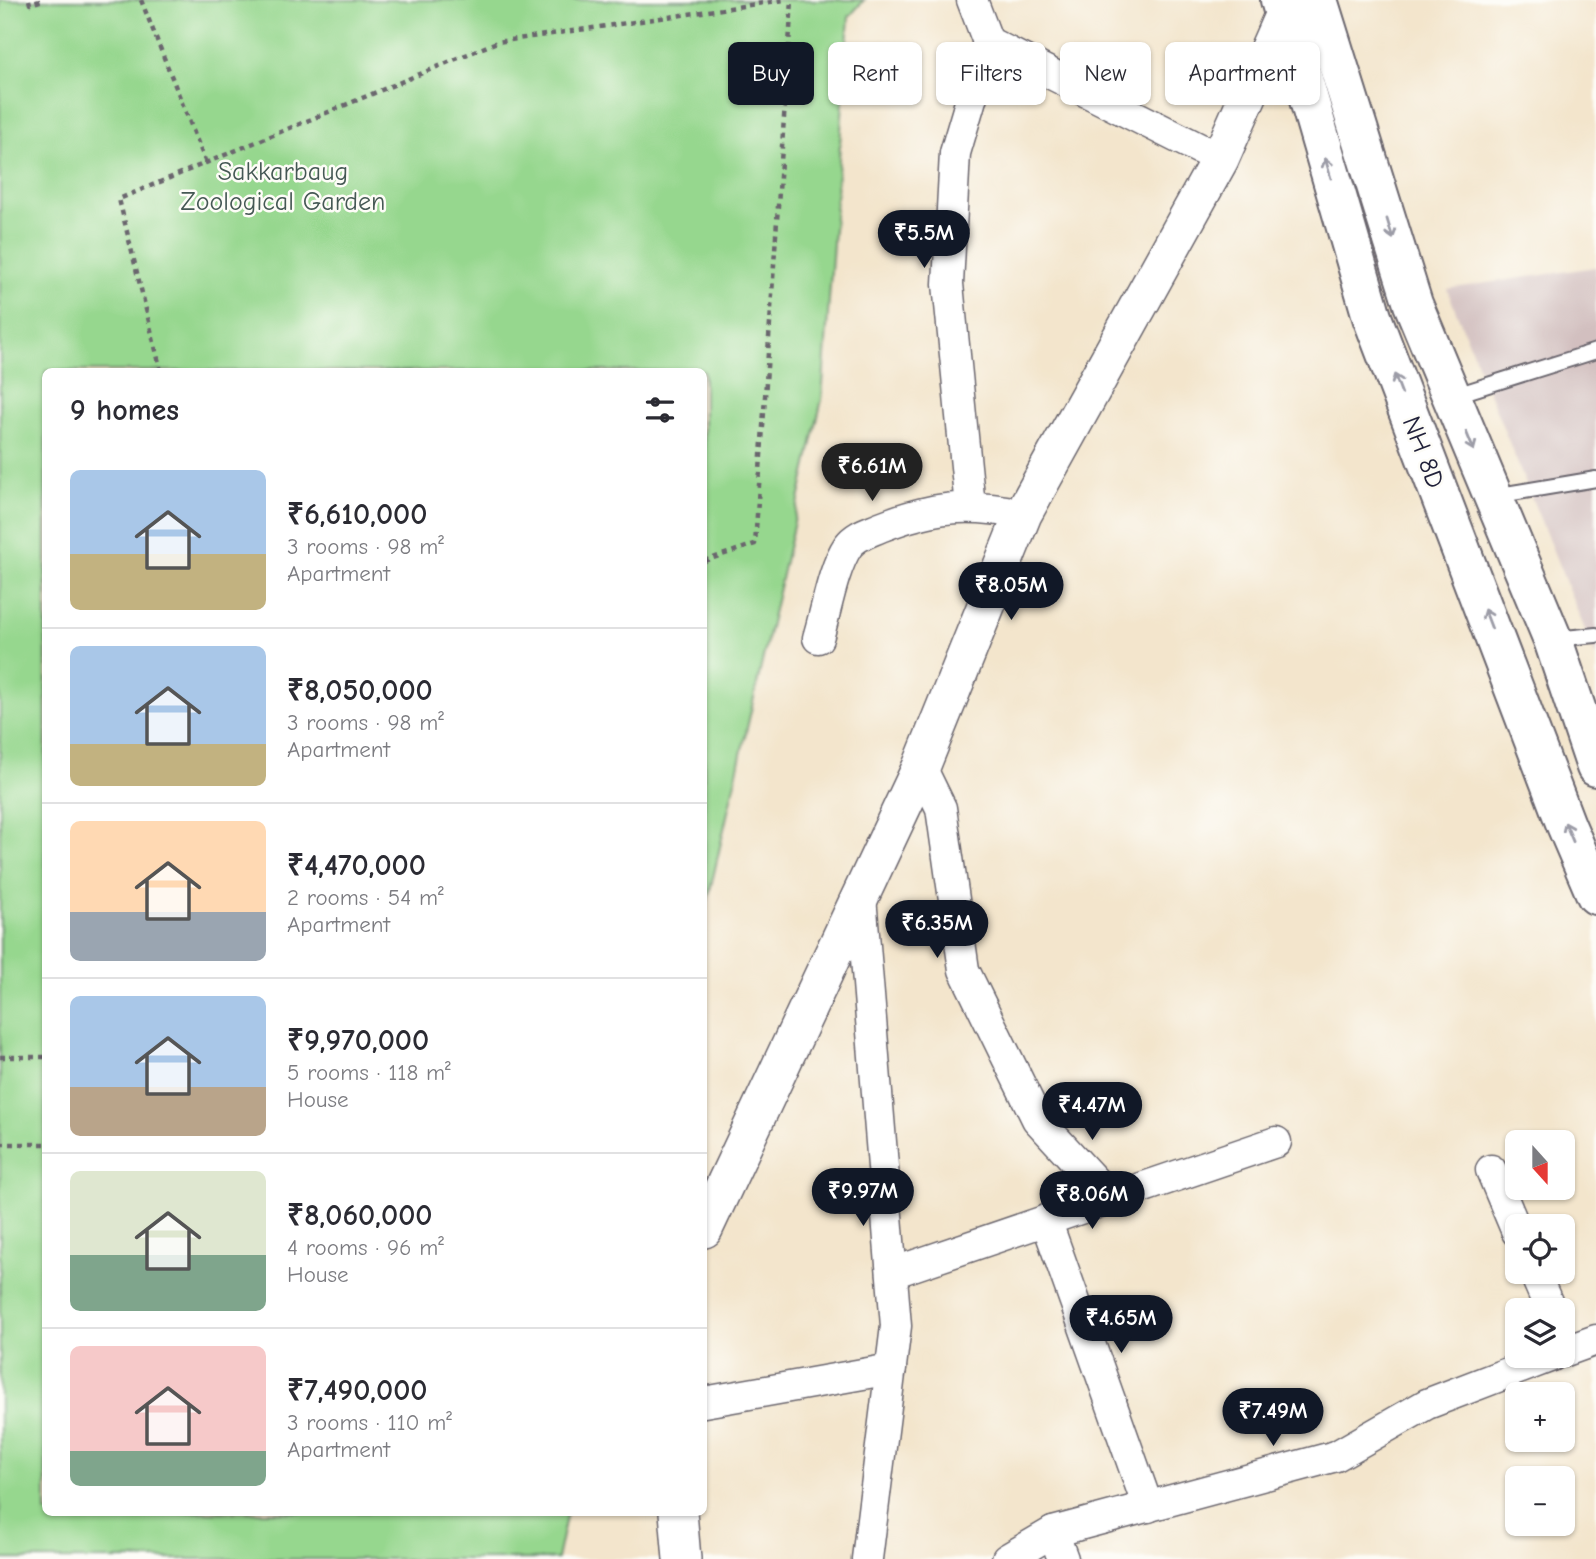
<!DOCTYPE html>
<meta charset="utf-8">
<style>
body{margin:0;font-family:"Comic Neue",sans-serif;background:#f7f7f7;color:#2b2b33;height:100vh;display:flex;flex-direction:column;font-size:26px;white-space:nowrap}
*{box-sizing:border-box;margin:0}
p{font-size:23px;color:#7c7c81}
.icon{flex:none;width:38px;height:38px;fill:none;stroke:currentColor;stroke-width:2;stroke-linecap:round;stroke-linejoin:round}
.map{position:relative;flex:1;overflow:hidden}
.sheet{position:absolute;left:42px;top:368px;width:665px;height:1148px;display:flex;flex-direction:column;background:#fff;border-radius:10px;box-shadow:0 2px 5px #0004}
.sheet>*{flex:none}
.top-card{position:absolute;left:728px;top:42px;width:665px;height:63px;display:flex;gap:14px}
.needle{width:46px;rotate:159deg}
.fabs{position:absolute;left:1505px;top:1130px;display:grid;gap:14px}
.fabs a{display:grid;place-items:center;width:70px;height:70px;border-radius:10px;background:#fff;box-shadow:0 2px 5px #0004;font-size:35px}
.price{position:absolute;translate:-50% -60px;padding:0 16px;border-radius:24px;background:#111827;color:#fff;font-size:23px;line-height:46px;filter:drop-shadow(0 2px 4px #0008)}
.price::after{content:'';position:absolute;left:50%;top:42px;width:21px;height:16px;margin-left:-10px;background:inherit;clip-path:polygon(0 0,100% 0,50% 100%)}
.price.selected{background:#222;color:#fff}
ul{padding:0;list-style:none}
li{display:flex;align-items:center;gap:21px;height:175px;padding:0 28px}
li+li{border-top:2px solid #e1e1e2}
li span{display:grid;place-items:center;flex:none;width:196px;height:140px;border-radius:10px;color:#555}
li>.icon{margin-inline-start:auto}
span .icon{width:84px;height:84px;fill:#fffc;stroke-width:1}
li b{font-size:30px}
h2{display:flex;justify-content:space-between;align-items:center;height:84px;padding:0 28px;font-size:30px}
.chip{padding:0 24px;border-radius:10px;background:#fff;box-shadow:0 2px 5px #0004;font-size:24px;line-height:63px}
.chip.selected{background:#111827;color:#fff}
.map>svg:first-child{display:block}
</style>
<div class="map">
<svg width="1596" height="1559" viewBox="0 0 1596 1559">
<rect width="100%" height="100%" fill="#fdfcf7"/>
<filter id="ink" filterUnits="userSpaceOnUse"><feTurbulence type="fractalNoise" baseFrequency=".0143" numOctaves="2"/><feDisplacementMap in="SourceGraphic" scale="14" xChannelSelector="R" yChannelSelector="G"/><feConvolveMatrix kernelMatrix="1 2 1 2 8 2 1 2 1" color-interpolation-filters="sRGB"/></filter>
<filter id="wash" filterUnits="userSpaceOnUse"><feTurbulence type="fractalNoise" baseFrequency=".00686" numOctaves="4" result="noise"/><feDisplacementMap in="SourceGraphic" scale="28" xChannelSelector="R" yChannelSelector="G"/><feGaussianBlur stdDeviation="1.57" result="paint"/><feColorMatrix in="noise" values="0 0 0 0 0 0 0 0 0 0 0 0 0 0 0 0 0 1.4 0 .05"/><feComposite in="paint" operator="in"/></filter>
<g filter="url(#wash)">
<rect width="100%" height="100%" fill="#f3e5cc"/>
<path fill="#d2bfbf" d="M 1596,267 L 1596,657 L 1447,289 Z"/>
<path fill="#96d78e" stroke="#5c7c64" stroke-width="2" d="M 0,0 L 864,0 L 849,17 L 822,399 L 704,917 L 704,371 L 46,371 L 46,1512 L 567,1512 L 557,1559 L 0,1559 Z"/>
</g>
<g filter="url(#ink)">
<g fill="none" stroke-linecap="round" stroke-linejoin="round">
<defs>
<g id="service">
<path d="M 1453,396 L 1596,351"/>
<path d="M 1494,496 L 1596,479"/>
<path d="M 1554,639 L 1596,635"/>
</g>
<g id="minor">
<path d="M 988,42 L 1220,159"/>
<path d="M 970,507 L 948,284 L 955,153 L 988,42 L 972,0"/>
<path d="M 818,638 C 826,612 833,568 848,546 C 856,535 869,532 880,527 C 933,506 967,503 1023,514"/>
<path d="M 921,767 L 941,808 L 964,970 L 1037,1119 L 1110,1198"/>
<path d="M 861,897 L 896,1326 L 867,1559"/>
<path d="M 1491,1170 L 1517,1232"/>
<path d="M 1046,1220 L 1148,1507"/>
<path d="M 1534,1272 L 1551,1311"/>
<path d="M 892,1273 L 1276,1142"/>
<path d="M 1563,1352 L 1596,1340"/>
<path d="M 704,1402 L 891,1369"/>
<path d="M 1053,1532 L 1063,1559"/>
<path d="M 1007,1559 L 1053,1532 L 1336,1456 L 1427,1404 L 1552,1356"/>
</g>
<g id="tertiary">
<path d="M 704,1229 L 921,767 L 1023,514 L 1220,159 L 1290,0"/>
<path d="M 678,1512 L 682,1559"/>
</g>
<g id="primary">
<path d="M 1280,0 L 1372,317 L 1566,825 L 1596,895"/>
<path d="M 1318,0 L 1413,304 L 1553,640 L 1596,767"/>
</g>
</defs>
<use href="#service" stroke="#6b666e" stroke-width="18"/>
<use href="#minor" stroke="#6b666e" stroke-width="33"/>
<use href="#tertiary" stroke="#6b666e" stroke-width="40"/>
<use href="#primary" stroke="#6b666e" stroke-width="42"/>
<g stroke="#6b666e" stroke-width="4.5" stroke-dasharray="5 5" stroke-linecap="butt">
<path d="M 29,0 L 30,4 L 43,0"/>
<path d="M 141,0 L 206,163"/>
<path d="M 161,371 L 119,199 L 497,42 L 784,0"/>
<path d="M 704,561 L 755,544 L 792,0"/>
<path d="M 0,1057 L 46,1057"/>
<path d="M 0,1144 L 46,1144"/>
</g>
<use href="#service" stroke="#fff" stroke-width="14"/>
<use href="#minor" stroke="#fff" stroke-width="30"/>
<use href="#tertiary" stroke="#fff" stroke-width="37"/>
<use href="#primary" stroke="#fff" stroke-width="38"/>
</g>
<defs><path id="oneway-shaft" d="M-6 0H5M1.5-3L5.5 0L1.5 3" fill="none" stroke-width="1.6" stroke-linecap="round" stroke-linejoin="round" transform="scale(1.75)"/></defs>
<g stroke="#9c9ca7">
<use href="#oneway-shaft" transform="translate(1328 168) rotate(-106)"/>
<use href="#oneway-shaft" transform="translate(1390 229) rotate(73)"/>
<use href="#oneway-shaft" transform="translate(1398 384) rotate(-111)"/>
<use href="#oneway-shaft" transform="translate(1470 441) rotate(68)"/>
<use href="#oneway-shaft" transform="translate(1488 619) rotate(-111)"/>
<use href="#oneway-shaft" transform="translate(1569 832) rotate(-113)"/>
</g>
</g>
<g text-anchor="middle" stroke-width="5" stroke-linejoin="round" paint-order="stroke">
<g font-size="26" fill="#455854" stroke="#fdfcf7">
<text x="283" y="180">Sakkarbaug<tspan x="283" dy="30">Zoological Garden</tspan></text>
</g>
<g font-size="26" fill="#22223b" stroke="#fdfcf7">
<text transform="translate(1424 452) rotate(69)" y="9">NH 8D</text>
</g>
</g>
</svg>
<div class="fabs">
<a><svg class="needle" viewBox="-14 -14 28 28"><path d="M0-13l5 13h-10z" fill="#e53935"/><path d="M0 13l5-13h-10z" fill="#7c7c81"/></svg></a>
<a><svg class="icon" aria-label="locate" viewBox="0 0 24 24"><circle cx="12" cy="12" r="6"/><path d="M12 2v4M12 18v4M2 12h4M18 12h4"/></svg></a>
<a><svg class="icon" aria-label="layers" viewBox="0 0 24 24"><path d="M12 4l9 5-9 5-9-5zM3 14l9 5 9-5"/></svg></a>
<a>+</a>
<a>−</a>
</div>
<b class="price" style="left:924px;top:270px">₹5.5M</b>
<b class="price selected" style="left:872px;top:503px">₹6.61M</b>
<b class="price" style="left:1011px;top:622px">₹8.05M</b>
<b class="price" style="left:937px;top:960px">₹6.35M</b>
<b class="price" style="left:1092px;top:1142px">₹4.47M</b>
<b class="price" style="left:863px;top:1228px">₹9.97M</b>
<b class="price" style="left:1092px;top:1231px">₹8.06M</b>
<b class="price" style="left:1121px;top:1355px">₹4.65M</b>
<b class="price" style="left:1273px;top:1448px">₹7.49M</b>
<div class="top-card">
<a class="chip selected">Buy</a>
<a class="chip">Rent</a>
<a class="chip">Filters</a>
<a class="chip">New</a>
<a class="chip">Apartment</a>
</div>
<section class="sheet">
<h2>9 homes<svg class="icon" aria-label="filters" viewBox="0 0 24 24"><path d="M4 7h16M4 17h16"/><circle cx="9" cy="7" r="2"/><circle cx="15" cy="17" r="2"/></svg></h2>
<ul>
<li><span style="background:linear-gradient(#a9c7e8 60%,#c2b280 0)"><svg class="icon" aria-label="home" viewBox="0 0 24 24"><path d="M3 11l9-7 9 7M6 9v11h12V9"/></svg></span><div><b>₹6,610,000</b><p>3 rooms · 98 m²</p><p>Apartment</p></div></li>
<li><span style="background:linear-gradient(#a9c7e8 70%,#c2b280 0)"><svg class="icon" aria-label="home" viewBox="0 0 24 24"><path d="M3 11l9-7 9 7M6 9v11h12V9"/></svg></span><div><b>₹8,050,000</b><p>3 rooms · 98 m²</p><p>Apartment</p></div></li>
<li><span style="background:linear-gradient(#ffd9b3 65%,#9aa5b1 0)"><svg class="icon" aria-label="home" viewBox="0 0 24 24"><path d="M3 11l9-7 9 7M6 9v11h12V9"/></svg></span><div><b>₹4,470,000</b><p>2 rooms · 54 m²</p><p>Apartment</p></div></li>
<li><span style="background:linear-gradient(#a9c7e8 65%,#b9a48a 0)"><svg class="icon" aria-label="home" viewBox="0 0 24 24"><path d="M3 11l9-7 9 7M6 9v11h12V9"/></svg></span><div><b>₹9,970,000</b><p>5 rooms · 118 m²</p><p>House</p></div></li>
<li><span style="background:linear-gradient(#dfe7d0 60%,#7fa58c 0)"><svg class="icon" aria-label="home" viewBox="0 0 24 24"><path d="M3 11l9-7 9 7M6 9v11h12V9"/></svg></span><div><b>₹8,060,000</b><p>4 rooms · 96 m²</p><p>House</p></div></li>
<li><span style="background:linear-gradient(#f6c9c9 75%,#7fa58c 0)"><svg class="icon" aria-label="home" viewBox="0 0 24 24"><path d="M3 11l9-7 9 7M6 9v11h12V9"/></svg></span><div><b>₹7,490,000</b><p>3 rooms · 110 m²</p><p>Apartment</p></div></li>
</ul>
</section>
</div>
